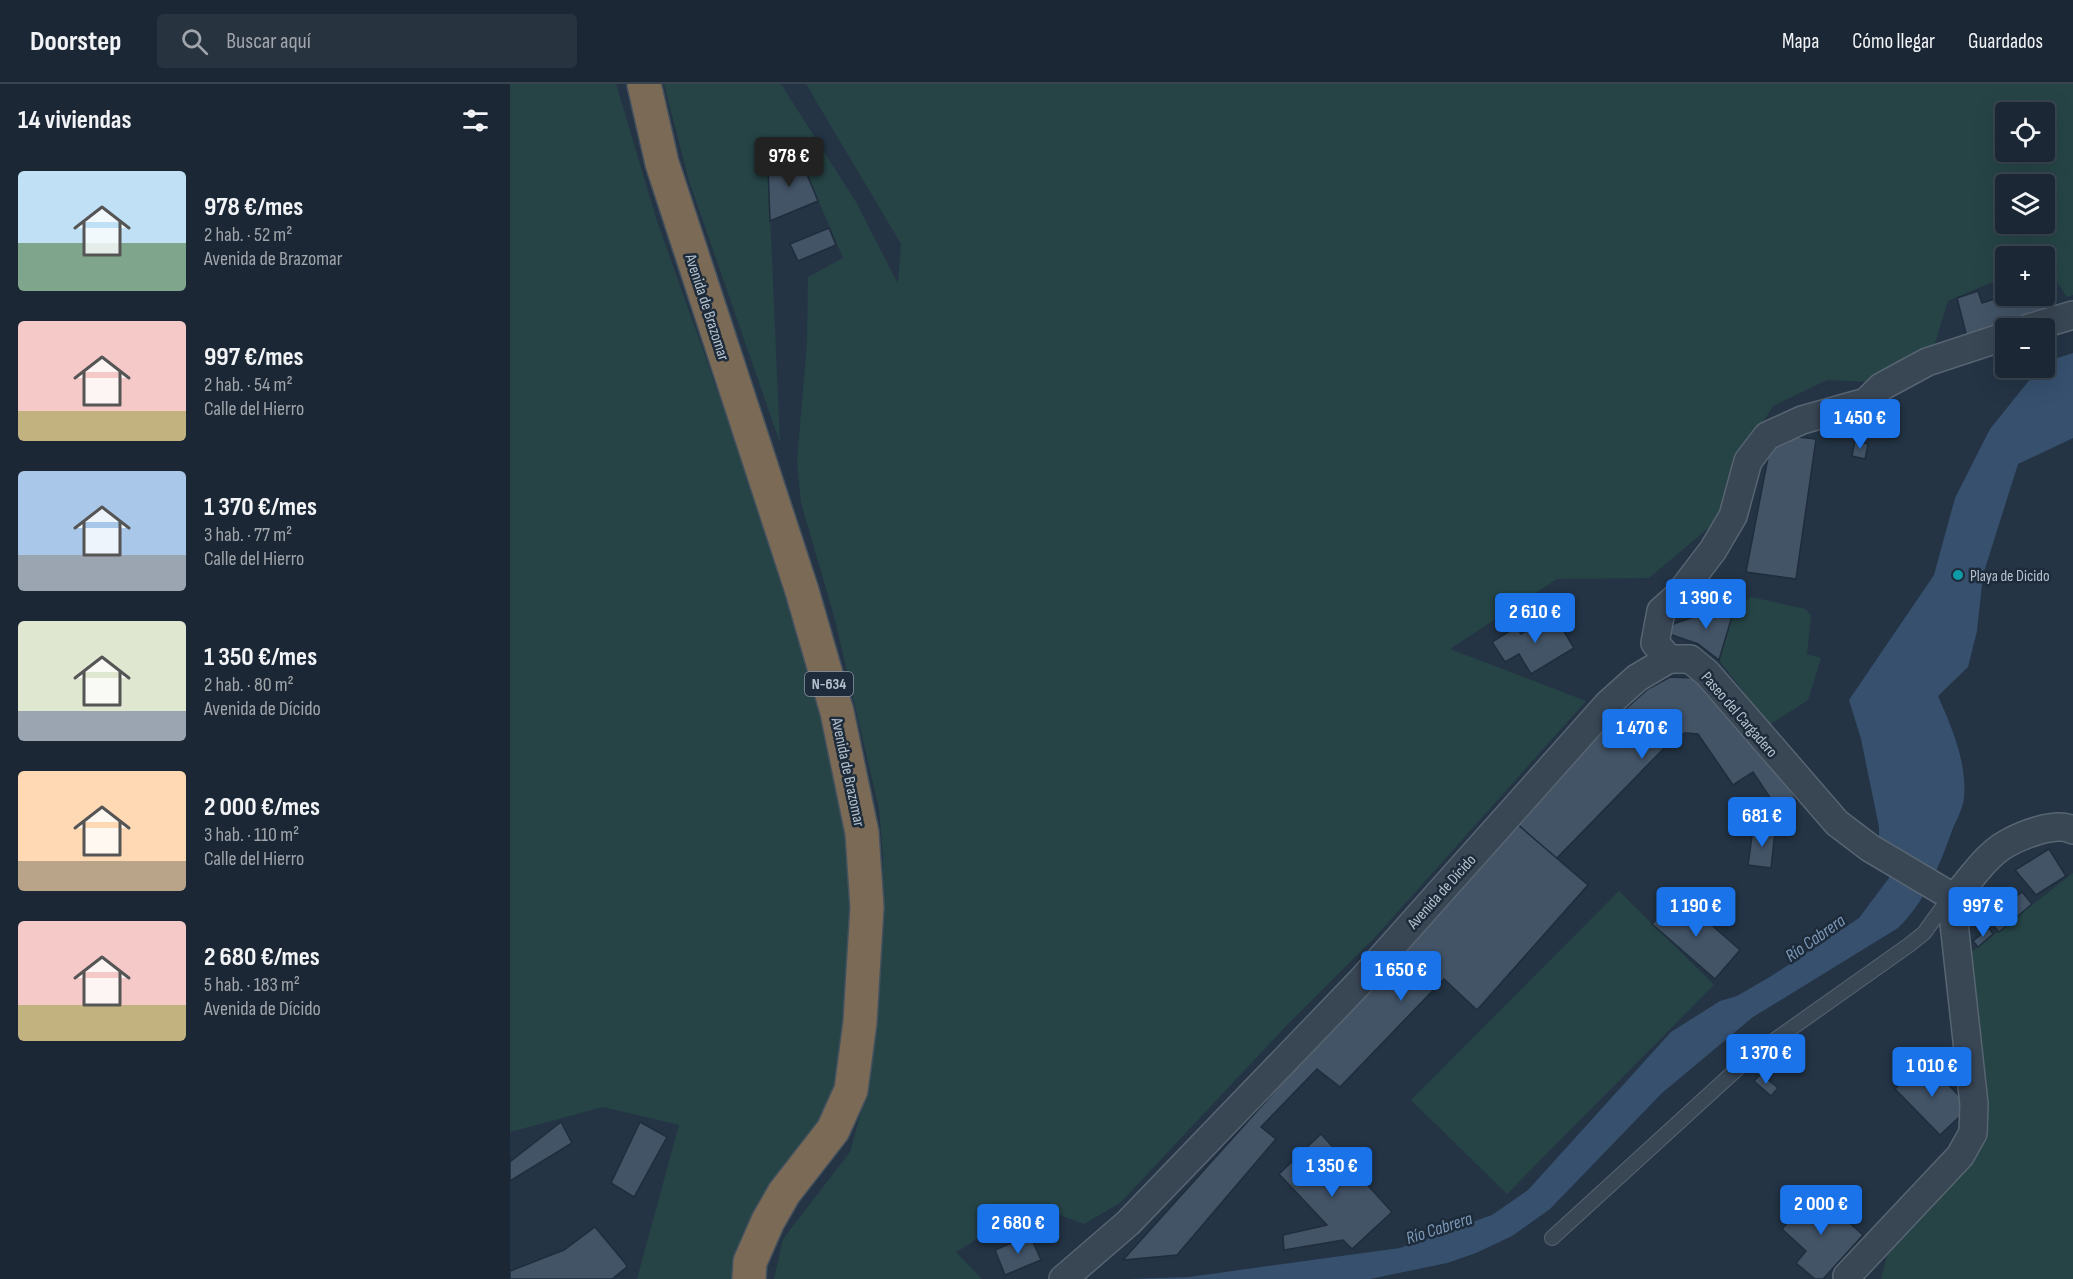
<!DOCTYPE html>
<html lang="es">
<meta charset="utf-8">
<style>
body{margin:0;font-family:"Sofia Sans Condensed",sans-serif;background:#283340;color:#f1f3f6;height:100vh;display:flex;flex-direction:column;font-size:22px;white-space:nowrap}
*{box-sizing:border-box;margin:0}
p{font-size:20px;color:#a0a5ac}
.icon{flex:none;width:33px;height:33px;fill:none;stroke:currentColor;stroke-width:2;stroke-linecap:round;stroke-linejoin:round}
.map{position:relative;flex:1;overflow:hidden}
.details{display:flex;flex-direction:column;background:#1b2734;width:510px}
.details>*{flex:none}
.tools{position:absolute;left:1485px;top:18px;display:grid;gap:12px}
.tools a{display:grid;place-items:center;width:60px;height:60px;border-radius:6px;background:#1b2734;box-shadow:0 6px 24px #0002,0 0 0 2px #39444f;font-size:30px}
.price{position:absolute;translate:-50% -51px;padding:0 14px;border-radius:6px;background:#1a73e8;color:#fff;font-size:20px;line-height:39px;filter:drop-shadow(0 2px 3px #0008)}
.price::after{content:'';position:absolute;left:50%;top:36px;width:18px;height:14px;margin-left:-9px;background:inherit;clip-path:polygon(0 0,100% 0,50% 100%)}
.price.on{background:#222;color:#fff}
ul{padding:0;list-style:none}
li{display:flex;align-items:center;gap:18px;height:150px;padding:0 18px}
li span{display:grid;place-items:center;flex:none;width:168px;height:120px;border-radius:6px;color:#555}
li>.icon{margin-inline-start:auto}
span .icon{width:72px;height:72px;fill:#fffc;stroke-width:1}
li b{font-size:26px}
h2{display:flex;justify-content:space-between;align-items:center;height:72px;padding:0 18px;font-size:26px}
header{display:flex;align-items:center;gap:36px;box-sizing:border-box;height:84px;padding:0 30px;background:#1b2734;border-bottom:2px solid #39444f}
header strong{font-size:28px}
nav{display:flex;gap:33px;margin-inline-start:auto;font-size:21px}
.search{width:420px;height:54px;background:#283340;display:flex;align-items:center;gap:15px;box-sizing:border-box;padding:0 21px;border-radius:6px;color:#a0a5ac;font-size:22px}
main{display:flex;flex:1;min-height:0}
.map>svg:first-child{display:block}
</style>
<header>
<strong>Doorstep</strong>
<div class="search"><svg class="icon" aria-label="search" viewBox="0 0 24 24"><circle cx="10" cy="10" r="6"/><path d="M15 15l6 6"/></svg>Buscar aquí</div>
<nav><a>Mapa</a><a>Cómo llegar</a><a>Guardados</a></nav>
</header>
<main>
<section class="details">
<h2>14 viviendas<svg class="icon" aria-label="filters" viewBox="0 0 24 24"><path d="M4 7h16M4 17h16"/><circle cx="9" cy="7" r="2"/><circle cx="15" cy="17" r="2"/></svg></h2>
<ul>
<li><span style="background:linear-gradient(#bfe0f5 60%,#7fa58c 0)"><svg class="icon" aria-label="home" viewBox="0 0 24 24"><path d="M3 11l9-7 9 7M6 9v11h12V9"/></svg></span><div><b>978 €/mes</b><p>2 hab. · 52 m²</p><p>Avenida de Brazomar</p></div></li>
<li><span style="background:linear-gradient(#f6c9c9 75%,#c2b280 0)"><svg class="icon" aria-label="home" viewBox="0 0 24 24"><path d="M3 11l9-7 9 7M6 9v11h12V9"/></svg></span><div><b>997 €/mes</b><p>2 hab. · 54 m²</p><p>Calle del Hierro</p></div></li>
<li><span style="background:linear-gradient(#a9c7e8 70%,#9aa5b1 0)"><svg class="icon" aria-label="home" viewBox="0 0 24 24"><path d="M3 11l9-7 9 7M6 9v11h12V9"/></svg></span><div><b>1 370 €/mes</b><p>3 hab. · 77 m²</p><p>Calle del Hierro</p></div></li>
<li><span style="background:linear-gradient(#dfe7d0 75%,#9aa5b1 0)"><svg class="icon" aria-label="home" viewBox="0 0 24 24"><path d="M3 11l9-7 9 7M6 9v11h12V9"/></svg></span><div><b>1 350 €/mes</b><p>2 hab. · 80 m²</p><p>Avenida de Dícido</p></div></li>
<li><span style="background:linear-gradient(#ffd9b3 75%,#b9a48a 0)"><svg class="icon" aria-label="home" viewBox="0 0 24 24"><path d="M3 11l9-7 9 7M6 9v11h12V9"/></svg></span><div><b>2 000 €/mes</b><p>3 hab. · 110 m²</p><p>Calle del Hierro</p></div></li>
<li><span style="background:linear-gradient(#f6c9c9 70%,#c2b280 0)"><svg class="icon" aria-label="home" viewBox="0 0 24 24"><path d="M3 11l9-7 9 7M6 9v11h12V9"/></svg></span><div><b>2 680 €/mes</b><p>5 hab. · 183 m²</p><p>Avenida de Dícido</p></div></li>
</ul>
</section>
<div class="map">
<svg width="1563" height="1195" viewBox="0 0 1563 1195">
<rect width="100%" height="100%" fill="#243445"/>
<g fill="#264446" fill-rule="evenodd">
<path d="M 0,0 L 106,0 L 147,137 L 306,584 L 338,738 L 347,850 L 335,986 L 317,1035 L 227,1172 L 222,1195 L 127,1195 L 169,1041 L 93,1023 L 0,1048 Z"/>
<path d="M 154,0 L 271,0 L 346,118 L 388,200 L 391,160 L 296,0 L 1563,0 L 1563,211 L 1557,213 L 1539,186 L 1535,186 L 1534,172 L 1496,172 L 1495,193 L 1438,217 L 1424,262 L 1360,298 L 1317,296 L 1263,322 L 1231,373 L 1214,431 L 1139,494 L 1047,495 L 940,565 L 1076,617 L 866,852 L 776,942 L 610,1119 L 574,1140 L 550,1131 L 508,1130 L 446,1168 L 472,1195 L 264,1195 L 273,1155 L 340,1068 L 360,996 L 371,856 L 373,773 L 369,725 L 324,532 L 291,419 L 287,377 L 297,259 L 298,193 L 333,174 L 289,71 L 258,84 L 270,359 L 179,97 ZM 1496,28 L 1534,28 L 1534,68 L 1496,68 ZM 1496,100 L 1534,100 L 1534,140 L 1496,140 Z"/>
<path d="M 1241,513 L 1296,525 L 1301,532 L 1297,570 L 1311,574 L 1298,616 L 1259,641 L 1209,576 L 1223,529 Z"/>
<path d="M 1563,789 L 1563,1195 L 1371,1195 L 1380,1160 L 1460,1072 L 1455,873 Z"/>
<path d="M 1109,807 L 1204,901 L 997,1110 L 901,1016 Z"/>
</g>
<path fill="#36506e" d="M 1563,269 L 1563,354 L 1508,380 L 1473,491 L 1467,547 L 1458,583 L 1428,612 C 1442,644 1457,678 1454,714 C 1453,724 1447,735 1443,744 C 1430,780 1416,817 1388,844 L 1243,933 L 1152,1009 L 1040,1125 L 1002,1152 L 966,1169 L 937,1179 L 860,1195 L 618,1195 L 679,1193 L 890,1164 L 982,1131 L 1018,1106 L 1161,948 L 1210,917 L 1227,912 L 1263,891 L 1349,834 L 1379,794 L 1378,765 L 1369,758 L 1369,743 L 1351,655 L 1339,616 L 1424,491 L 1445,414 L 1480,345 L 1529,284 L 1534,284 L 1535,278 Z"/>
<g fill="#435467" stroke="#1f2d3c" stroke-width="1.5">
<path d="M 289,71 L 308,117 L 260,137 L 258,84 Z"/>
<path d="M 319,144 L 326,161 L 288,177 L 280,160 Z"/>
<path d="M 1496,195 L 1496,212 L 1534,212 L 1535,198 L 1544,225 L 1457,253 L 1447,214 L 1468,207 L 1472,219 L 1494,212 L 1489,197 Z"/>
<path d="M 1278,352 L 1306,355 L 1286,495 L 1236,488 L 1261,358 L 1276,359 Z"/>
<path d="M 1345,357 L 1358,360 L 1355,375 L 1342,372 Z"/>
<path d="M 1220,518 L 1223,529 L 1209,576 L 1188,560 L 1159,550 L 1159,544 L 1166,539 L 1210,524 Z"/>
<path d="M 1044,531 L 1064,564 L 1021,590 L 1009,570 L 995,578 L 982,558 L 1006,543 L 1011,550 Z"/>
<path d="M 1160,593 L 1185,594 L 1279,704 L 1287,717 L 1263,718 L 1243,688 L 1223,701 L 1188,650 L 1175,649 L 1164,654 L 1046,775 L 1006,739 L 1092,646 L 1138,605 Z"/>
<path d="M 1006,739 L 1078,801 L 967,926 L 934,895 L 830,1003 L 807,985 L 751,1043 L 766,1055 L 667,1171 L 613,1176 Z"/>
<path d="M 1243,745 L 1265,747 L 1261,784 L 1238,781 Z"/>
<path d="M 1539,765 L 1556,792 L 1526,811 L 1505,786 Z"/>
<path d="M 1512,808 L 1522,820 L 1489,848 L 1478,835 Z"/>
<path d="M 1173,816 L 1230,866 L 1205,895 L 1142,840 L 1163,818 Z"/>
<path d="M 1479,844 L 1483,850 L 1468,863 L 1463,857 Z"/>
<path d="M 1414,976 L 1460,1023 L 1430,1051 L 1385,1005 Z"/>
<path d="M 1251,990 L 1268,1004 L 1261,1012 L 1244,997 Z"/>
<path d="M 51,1038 L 62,1059 L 0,1097 L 0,1073 L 1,1077 Z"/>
<path d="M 130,1038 L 157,1053 L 124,1113 L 101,1099 Z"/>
<path d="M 811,1050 L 882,1128 L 842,1165 L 833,1156 L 774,1166 L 773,1151 L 817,1141 L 769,1090 Z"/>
<path d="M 1305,1108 L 1353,1151 L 1313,1195 L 1305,1195 L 1286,1179 L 1296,1167 L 1272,1145 Z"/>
<path d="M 85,1143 L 115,1179 L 117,1183 L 102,1195 L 0,1195 L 0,1187 L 54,1166 Z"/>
<path d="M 520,1151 L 531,1176 L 495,1191 L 485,1166 Z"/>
</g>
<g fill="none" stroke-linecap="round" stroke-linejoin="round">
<defs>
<path id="lane" d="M 1042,1154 L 1238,975 L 1399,861 L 1414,849 L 1440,813"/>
<g id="street">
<path d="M 1519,244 L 1563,231"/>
<path d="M 1441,812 L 1360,764 L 1327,739 L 1197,589 L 1180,575 L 1159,575 L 1145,559 L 1151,527 L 1168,512 L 1203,466 L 1223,432 L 1238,377 L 1257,352 L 1292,336 L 1356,318 L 1371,303 L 1417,278 L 1496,252"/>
<path d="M 1441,812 L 1450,807 C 1463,792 1478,770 1496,760 C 1512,751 1546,737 1563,746"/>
<path d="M 1337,1192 L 1450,1072 L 1463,1049 L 1464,1020 L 1441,812"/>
<path d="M 553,1195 L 618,1139 L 851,897 L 1098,620 L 1127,594 L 1159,575"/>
</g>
<path id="highway" d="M 134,0 L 152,79 L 292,507 L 327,628 L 352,749 L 357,823 L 350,938 L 341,1006 L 323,1046 L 274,1109 L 258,1137 L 240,1178 L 239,1195"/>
</defs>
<use href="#lane" stroke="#576472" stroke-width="16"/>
<use href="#street" stroke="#576472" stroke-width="30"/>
<use href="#highway" stroke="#43515f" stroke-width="36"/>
<use href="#lane" stroke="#394654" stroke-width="14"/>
<use href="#street" stroke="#394654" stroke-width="27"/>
<use href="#highway" stroke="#7b6a55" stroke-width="33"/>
</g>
<circle fill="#0f9aa8" stroke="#1d2b3a" stroke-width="2" cx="1448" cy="491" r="6"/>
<g text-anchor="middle" stroke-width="5" stroke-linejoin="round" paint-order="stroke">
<rect fill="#1d2b3a" stroke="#8894a2" stroke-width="1.5" x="295" y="588" width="48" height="24" rx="4.5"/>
<g font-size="15" font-weight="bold" fill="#b6c1ce">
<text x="319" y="605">N-634</text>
</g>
<g font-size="16" fill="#b6c1ce" stroke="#1d2b3a">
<text transform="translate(198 223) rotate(72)" y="6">Avenida de Brazomar</text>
<text transform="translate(1230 630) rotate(49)" y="6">Paseo del Cargadero</text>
<text transform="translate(339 688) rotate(78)" y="6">Avenida de Brazomar</text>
<text transform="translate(931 807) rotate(-48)" y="6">Avenida de Dícido</text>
</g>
<g font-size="16" fill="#b6c1ce" stroke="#1d2b3a" text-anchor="start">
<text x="1460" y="497">Playa de Dicido</text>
</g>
<g font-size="18" font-style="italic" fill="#7b98b8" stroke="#1d2b3a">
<text transform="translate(1305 854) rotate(-35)" y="6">Río Cabrera</text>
<text transform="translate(929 1144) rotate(-18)" y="6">Río Cabrera</text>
</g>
</g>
</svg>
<div class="tools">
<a><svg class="icon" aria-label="locate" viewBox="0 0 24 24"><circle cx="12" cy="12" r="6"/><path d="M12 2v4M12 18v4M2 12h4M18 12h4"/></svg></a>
<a><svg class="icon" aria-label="layers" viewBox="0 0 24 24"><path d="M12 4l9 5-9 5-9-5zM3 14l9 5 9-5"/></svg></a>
<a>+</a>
<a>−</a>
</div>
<b class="price on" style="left:279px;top:104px">978 €</b>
<b class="price" style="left:1350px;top:366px">1 450 €</b>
<b class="price" style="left:1196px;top:546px">1 390 €</b>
<b class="price" style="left:1025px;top:560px">2 610 €</b>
<b class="price" style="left:1132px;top:676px">1 470 €</b>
<b class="price" style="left:1252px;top:764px">681 €</b>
<b class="price" style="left:1186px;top:854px">1 190 €</b>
<b class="price" style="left:1473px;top:854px">997 €</b>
<b class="price" style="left:891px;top:918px">1 650 €</b>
<b class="price" style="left:1256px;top:1001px">1 370 €</b>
<b class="price" style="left:1422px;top:1014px">1 010 €</b>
<b class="price" style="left:822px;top:1114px">1 350 €</b>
<b class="price" style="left:1311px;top:1152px">2 000 €</b>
<b class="price" style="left:508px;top:1171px">2 680 €</b>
</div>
</main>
